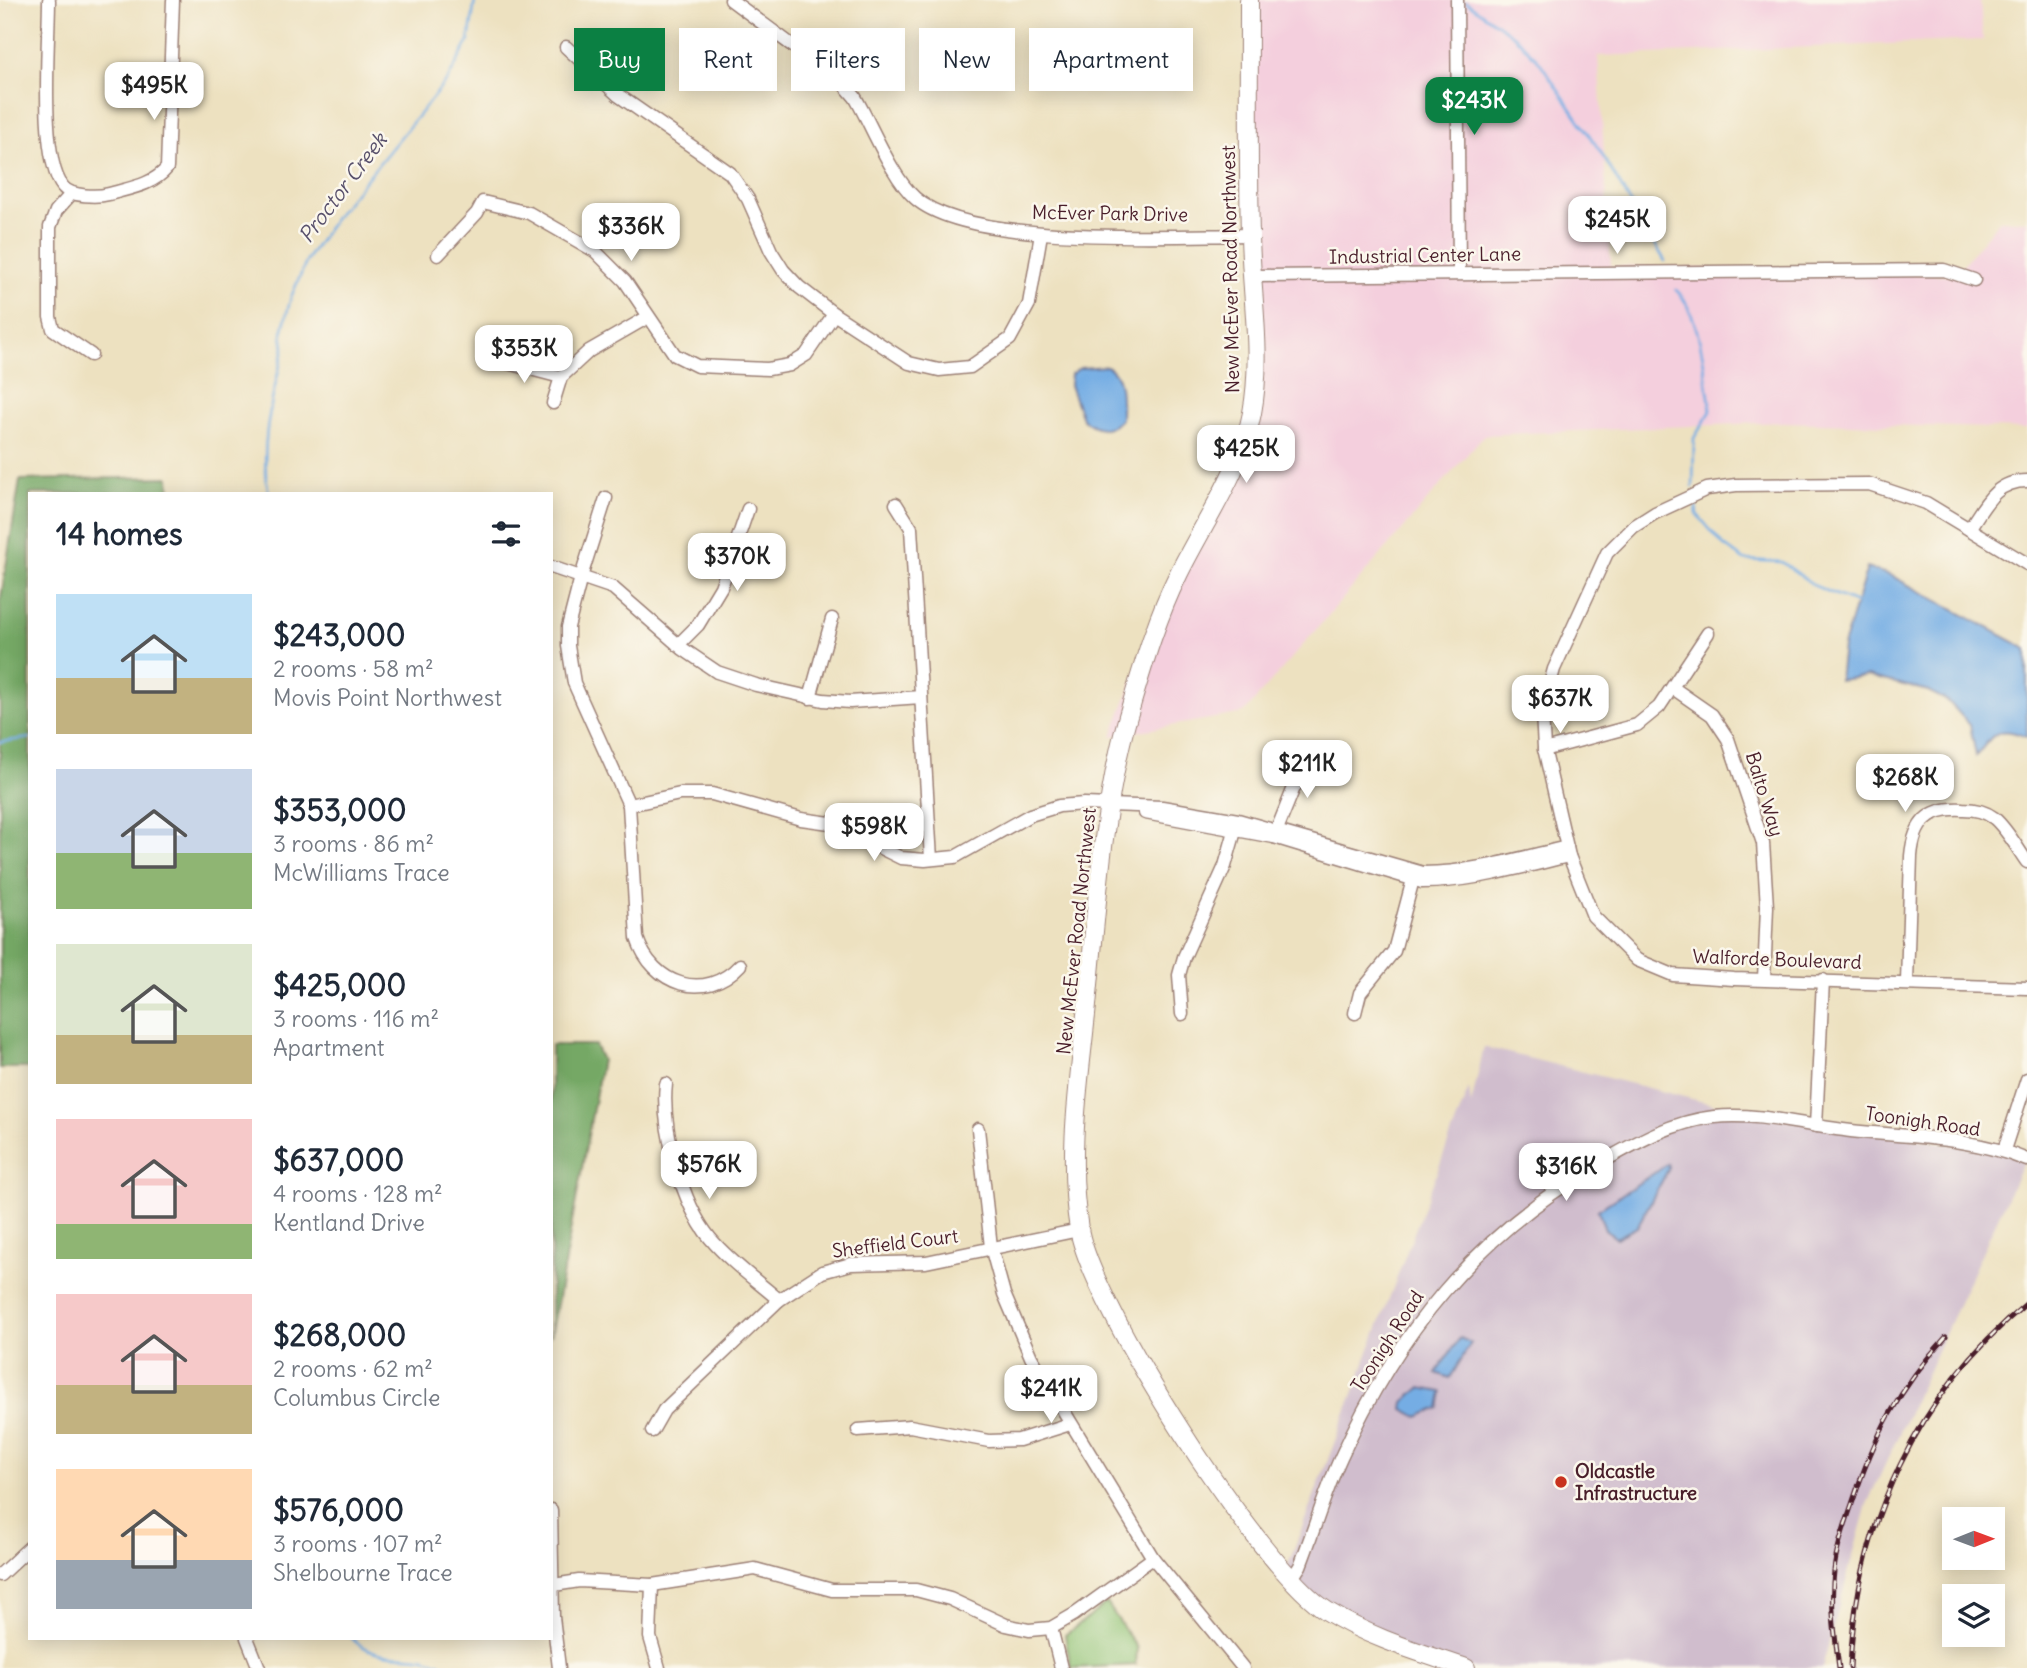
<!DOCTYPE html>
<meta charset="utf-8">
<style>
body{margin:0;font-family:Delius,sans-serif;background:#f6f6f7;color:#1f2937;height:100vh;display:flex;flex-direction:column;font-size:26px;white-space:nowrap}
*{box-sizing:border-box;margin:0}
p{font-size:23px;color:#747a83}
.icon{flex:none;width:38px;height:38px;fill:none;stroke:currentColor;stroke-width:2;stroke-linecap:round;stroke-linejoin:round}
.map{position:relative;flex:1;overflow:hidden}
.side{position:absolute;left:28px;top:492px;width:525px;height:1148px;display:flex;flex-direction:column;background:#fff;border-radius:0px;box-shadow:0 4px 18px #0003}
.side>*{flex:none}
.hud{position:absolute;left:574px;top:28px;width:665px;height:63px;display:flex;gap:14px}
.needle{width:46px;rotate:89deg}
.tools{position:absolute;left:1942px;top:1507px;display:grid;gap:14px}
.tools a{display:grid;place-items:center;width:63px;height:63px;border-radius:0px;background:#fff;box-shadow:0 4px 18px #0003;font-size:35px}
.price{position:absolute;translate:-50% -60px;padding:0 16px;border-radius:14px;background:#fff;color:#222;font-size:23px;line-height:46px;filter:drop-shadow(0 2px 4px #0008)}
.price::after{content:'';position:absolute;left:50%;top:42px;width:21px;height:16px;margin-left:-10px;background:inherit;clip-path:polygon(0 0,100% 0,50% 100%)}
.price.on{background:#0b8043;color:#fff}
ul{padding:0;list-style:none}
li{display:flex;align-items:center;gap:21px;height:175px;padding:0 28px}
li span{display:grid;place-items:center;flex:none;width:196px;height:140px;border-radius:0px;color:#555}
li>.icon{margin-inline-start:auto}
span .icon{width:84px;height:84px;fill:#fffc;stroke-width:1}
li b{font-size:30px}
h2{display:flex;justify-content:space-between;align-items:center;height:84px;padding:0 28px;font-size:30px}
.chip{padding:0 24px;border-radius:0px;background:#fff;box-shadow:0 4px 18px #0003;font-size:24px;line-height:63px}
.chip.on{background:#0b8043;color:#fff}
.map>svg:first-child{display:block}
</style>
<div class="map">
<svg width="2027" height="1668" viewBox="0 0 2027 1668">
<rect width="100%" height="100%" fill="#fbf7ec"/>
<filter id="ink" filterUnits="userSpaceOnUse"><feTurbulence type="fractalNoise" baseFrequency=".0143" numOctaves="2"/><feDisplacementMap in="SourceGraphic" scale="14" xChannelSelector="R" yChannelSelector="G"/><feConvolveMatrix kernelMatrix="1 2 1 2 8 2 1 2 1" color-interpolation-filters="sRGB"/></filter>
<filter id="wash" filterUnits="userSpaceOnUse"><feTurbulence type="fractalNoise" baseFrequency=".00686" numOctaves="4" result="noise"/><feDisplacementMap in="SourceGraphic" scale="28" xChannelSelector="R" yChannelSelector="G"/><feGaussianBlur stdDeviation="1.57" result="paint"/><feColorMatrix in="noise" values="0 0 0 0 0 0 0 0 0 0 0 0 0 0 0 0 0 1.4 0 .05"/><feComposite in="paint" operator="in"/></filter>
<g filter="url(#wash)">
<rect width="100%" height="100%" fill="#ede1c0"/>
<path fill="#f4cfdd" d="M 1254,0 L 1980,0 L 1983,40 L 1598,56 L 1611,266 L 1955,275 L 1999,220 L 2027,221 L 2027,429 L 1783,422 L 1484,435 L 1244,713 L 1112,736 L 1155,622 L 1219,501 L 1257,380 Z"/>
<path fill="#d0bdcd" d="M 1484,1047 L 1752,1114 L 2026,1156 L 1867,1504 L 1822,1668 L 1441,1668 L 1384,1649 L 1283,1578 L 1469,1088 L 1471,1105 Z"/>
<path fill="#90c273" stroke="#6d704f" stroke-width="2" d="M 1107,1603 L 1137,1648 L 1136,1665 L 1071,1668 L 1065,1635 Z"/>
<g fill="#74a865" stroke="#5f6448" stroke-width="2">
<path d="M 169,477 L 170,493 L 30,494 L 30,1068 L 0,1068 L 0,603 L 20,480 Z"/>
<path d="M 551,1045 L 595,1045 L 602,1060 L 551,1336 Z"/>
</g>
<g fill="#75ade4" stroke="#606688" stroke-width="2">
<path d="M 1107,366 C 1124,375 1121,402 1121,419 C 1109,433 1094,429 1082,418 L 1070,385 L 1071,374 L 1080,368 Z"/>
<path d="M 1867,568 L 1890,575 L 2027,649 L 2027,737 C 1996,725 1995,733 1976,756 L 1970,725 L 1948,701 L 1928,691 L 1867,676 L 1839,680 L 1843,646 Z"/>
<path d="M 1668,1164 L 1669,1168 L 1637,1227 L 1616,1238 L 1605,1230 L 1598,1210 Z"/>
<path d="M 1460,1338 L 1471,1343 L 1450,1378 L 1436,1373 Z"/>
<path d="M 1420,1388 L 1442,1392 L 1439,1408 L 1418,1417 L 1403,1409 L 1404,1402 Z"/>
</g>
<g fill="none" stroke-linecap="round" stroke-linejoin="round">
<g stroke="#75ade4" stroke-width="2.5">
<path d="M 1466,2 L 1514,36 L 1539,61 L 1600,151 L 1665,261"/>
<path d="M 1676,290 C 1700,311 1706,378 1711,411 L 1694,438 L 1693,487"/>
<path d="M 269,494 C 258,443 273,397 284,348 L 282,333 L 291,297 L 308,258 L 336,216 L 448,79 L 469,41 L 475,0"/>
<path d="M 1696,504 L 1697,514 L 1723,545 L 1744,560 L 1782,562 L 1815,586 L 1856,603"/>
<path d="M 0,742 L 30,738"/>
<path d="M 351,1638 C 384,1668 417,1645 448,1668"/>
</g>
</g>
</g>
<g filter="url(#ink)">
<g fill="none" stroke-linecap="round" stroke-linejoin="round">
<defs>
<g id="street">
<path d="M 49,0 C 49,41 39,158 63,187 C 71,197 98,197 109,194 C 130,188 153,185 167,168 L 173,0"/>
<path d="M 731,0 L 843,83 L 855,97 C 871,124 892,178 915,198 C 969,247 1174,235 1250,235"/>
<path d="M 1457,0 L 1459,273"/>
<path d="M 566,47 L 618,95 L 730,173 L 748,199 L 771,251 L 783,270 L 799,287 L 834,314 L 909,363 L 939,370 L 970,367 L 1010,339 L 1029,304 L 1041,234"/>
<path d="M 72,193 L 56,211 L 50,227 L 50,317 L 53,329 L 91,355"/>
<path d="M 438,255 L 477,213 L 483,202 L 529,213 L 595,251 L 625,281 L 675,355 L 697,366 L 768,369 L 790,365 L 806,355 L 834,314"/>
<path d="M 1253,276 L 1944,270 L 1974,280"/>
<path d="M 496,360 L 561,377"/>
<path d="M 553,403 L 561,377 L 589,351 L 648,317"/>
<path d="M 606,498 L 581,577 L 568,627 L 568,646 L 574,683 L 629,805 L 637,938 C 652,985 705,1003 740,965"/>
<path d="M 896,504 L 911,528 L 931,859"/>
<path d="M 1969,529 C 1985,505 1995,481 2027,481"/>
<path d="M 2027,564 L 1926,503 L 1869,484 L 1736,485 L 1707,489 L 1655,513 L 1633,527 L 1607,553 L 1554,669 L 1542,713 L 1544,748 L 1569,856 L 1593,916 L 1637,960 L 1673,975 L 1734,979 L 2027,988"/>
<path d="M 551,567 L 613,588 L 683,649 L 717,672 L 756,685 L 823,700 L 850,702 L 921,697"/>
<path d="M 678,645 L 698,625 L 721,587 L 748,509"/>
<path d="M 1673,688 L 1712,715 L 1728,739 L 1763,843 L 1767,907 L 1764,979"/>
<path d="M 810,698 L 832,619"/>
<path d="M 1544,750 L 1637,725 L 1659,707 L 1708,633"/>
<path d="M 629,805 L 680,794 L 712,794 L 801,819 L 830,823 L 901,858 L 925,860 L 955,857 L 1030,815 L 1059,806 L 1084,804 L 1162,807 L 1238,820 L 1423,873 C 1472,873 1520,858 1567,847"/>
<path d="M 1145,813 L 1274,837 L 1422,882 C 1472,882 1521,867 1569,856"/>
<path d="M 1274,837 L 1293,790 L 1313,751"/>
<path d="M 1907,982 L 1911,856 C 1914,823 1928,807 1963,809 C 1974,809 1985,811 1994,818 C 2007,829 2017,848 2027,862"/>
<path d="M 1355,1013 L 1360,993 L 1394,951 L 1415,872"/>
<path d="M 1182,1014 L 1179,975 L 1184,957 L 1225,866 L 1237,824"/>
<path d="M 666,1084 C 661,1127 682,1204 710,1238 C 729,1261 757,1281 779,1300"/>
<path d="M 1816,1126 L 1823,980"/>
<path d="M 978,1129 L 991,1247 L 1004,1294 L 1031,1357 L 1153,1558 L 1243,1668"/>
<path d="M 2004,1150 L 2027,1079"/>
<path d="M 858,1430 L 910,1426 L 989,1441 L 1019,1440 L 1070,1424"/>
<path d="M 652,1431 L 664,1410 L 779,1300 L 822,1272 L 851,1264 L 926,1262 L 1079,1230"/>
<path d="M 551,1510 L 553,1617 L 559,1668"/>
<path d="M 0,1575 L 30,1547"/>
<path d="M 1291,1580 L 1300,1566 C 1314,1530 1325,1492 1341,1457 C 1397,1333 1475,1237 1593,1167 C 1632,1145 1669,1122 1714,1117 C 1759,1112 1806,1126 1851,1131 C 1909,1137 1972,1137 2027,1160"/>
<path d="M 554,1585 L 579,1581 L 652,1585 L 755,1569 L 832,1590 L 916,1590 L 950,1599 L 1006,1625 L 1029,1630 L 1051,1628 L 1075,1614 L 1153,1558"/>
<path d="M 652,1585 L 650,1637 L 659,1668"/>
<path d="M 1051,1628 L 1061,1668"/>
<path d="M 247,1638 L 259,1668"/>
</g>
<path id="secondary" d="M 1249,0 C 1249,78 1248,157 1250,235 C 1251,293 1263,355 1252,413 C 1241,471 1204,522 1178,575 C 1156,619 1142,669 1128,716 C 1103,804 1097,904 1088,995 C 1081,1071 1066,1152 1079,1229 C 1093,1308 1260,1569 1327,1611 C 1370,1638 1419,1652 1466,1668"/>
</defs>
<use href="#street" stroke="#9c8076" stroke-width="15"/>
<use href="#secondary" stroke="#9c8076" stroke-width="20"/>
<use href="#street" stroke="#fff" stroke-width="12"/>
<use href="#secondary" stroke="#fff" stroke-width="18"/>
<defs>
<g id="rail">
<path d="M 1839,1668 C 1835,1636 1830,1604 1834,1571 C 1836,1549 1845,1525 1852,1504 C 1874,1437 1898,1389 1946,1337"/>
<path d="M 1850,1668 C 1856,1525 1917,1394 2027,1303"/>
</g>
</defs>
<use href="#rail" stroke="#4a1f2b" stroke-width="5"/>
<use href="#rail" stroke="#fbf7ec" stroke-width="2.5" stroke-dasharray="8" stroke-linecap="butt"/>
</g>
</g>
<circle fill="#c8321e" stroke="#fbf7ec" stroke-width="2.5" cx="1561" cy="1482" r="7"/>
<g text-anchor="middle" stroke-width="5" stroke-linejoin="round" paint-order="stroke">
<g font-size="19" fill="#4a1f2b" stroke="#fbf7ec">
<text transform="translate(1110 213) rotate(1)" y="7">McEver Park Drive</text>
<text transform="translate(1425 255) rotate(-1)" y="7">Industrial Center Lane</text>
<text transform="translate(1230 269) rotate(-91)" y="7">New McEver Road Northwest</text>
<text transform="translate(1765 794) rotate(73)" y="7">Balto Way</text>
<text transform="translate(1076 931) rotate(-84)" y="7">New McEver Road Northwest</text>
<text transform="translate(1777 959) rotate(2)" y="7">Walforde Boulevard</text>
<text transform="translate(1923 1121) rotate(8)" y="7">Toonigh Road</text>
<text transform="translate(895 1243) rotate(-7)" y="7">Sheffield Court</text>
<text transform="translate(1387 1341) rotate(-57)" y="7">Toonigh Road</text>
</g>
<g font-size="19" font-weight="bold" fill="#4a1f2b" stroke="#fbf7ec" text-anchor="start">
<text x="1575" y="1478">Oldcastle<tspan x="1575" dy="22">Infrastructure</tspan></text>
</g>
<g font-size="21" font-style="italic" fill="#59516c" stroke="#fbf7ec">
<text transform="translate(343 188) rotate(-53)" y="7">Proctor Creek</text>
</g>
</g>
</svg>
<div class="tools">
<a><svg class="needle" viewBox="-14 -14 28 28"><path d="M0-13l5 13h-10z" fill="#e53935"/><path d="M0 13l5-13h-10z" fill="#747a83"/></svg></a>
<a><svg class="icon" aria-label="layers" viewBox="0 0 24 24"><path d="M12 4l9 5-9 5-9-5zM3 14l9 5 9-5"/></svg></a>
</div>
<b class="price" style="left:154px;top:122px">$495K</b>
<b class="price on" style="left:1474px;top:137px">$243K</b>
<b class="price" style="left:1617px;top:256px">$245K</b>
<b class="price" style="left:631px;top:263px">$336K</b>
<b class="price" style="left:524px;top:385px">$353K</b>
<b class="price" style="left:1246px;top:485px">$425K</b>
<b class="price" style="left:737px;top:593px">$370K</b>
<b class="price" style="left:1560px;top:735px">$637K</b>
<b class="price" style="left:1307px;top:800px">$211K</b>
<b class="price" style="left:1905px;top:814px">$268K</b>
<b class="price" style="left:874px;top:863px">$598K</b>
<b class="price" style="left:709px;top:1201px">$576K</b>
<b class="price" style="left:1566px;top:1203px">$316K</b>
<b class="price" style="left:1051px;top:1425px">$241K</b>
<div class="hud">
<a class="chip on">Buy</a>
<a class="chip">Rent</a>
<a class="chip">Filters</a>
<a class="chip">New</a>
<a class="chip">Apartment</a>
</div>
<section class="side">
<h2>14 homes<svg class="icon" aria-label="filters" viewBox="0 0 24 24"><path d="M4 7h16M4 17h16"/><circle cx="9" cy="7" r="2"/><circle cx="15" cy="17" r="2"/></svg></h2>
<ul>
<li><span style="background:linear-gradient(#bfe0f5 60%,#c2b280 0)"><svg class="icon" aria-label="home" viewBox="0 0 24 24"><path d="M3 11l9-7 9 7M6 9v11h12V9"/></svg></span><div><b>$243,000</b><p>2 rooms · 58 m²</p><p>Movis Point Northwest</p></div></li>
<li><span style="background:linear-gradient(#c9d6e8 60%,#8fb573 0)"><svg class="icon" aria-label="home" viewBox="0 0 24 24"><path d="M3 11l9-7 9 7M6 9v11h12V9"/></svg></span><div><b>$353,000</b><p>3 rooms · 86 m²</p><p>McWilliams Trace</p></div></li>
<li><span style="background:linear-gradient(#dfe7d0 65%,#c2b280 0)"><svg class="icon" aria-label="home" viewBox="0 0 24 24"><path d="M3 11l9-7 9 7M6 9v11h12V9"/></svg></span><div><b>$425,000</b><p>3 rooms · 116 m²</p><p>Apartment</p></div></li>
<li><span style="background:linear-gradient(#f6c9c9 75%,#8fb573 0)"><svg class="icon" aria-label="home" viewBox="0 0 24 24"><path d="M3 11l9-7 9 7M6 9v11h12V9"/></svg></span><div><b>$637,000</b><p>4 rooms · 128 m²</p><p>Kentland Drive</p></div></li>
<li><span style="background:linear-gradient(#f6c9c9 65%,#c2b280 0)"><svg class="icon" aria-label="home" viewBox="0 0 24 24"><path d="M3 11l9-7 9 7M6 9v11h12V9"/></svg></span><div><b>$268,000</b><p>2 rooms · 62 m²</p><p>Columbus Circle</p></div></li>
<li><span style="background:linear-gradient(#ffd9b3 65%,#9aa5b1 0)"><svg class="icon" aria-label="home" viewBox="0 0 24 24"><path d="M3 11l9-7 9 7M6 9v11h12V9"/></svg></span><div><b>$576,000</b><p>3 rooms · 107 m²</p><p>Shelbourne Trace</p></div></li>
</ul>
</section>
</div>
